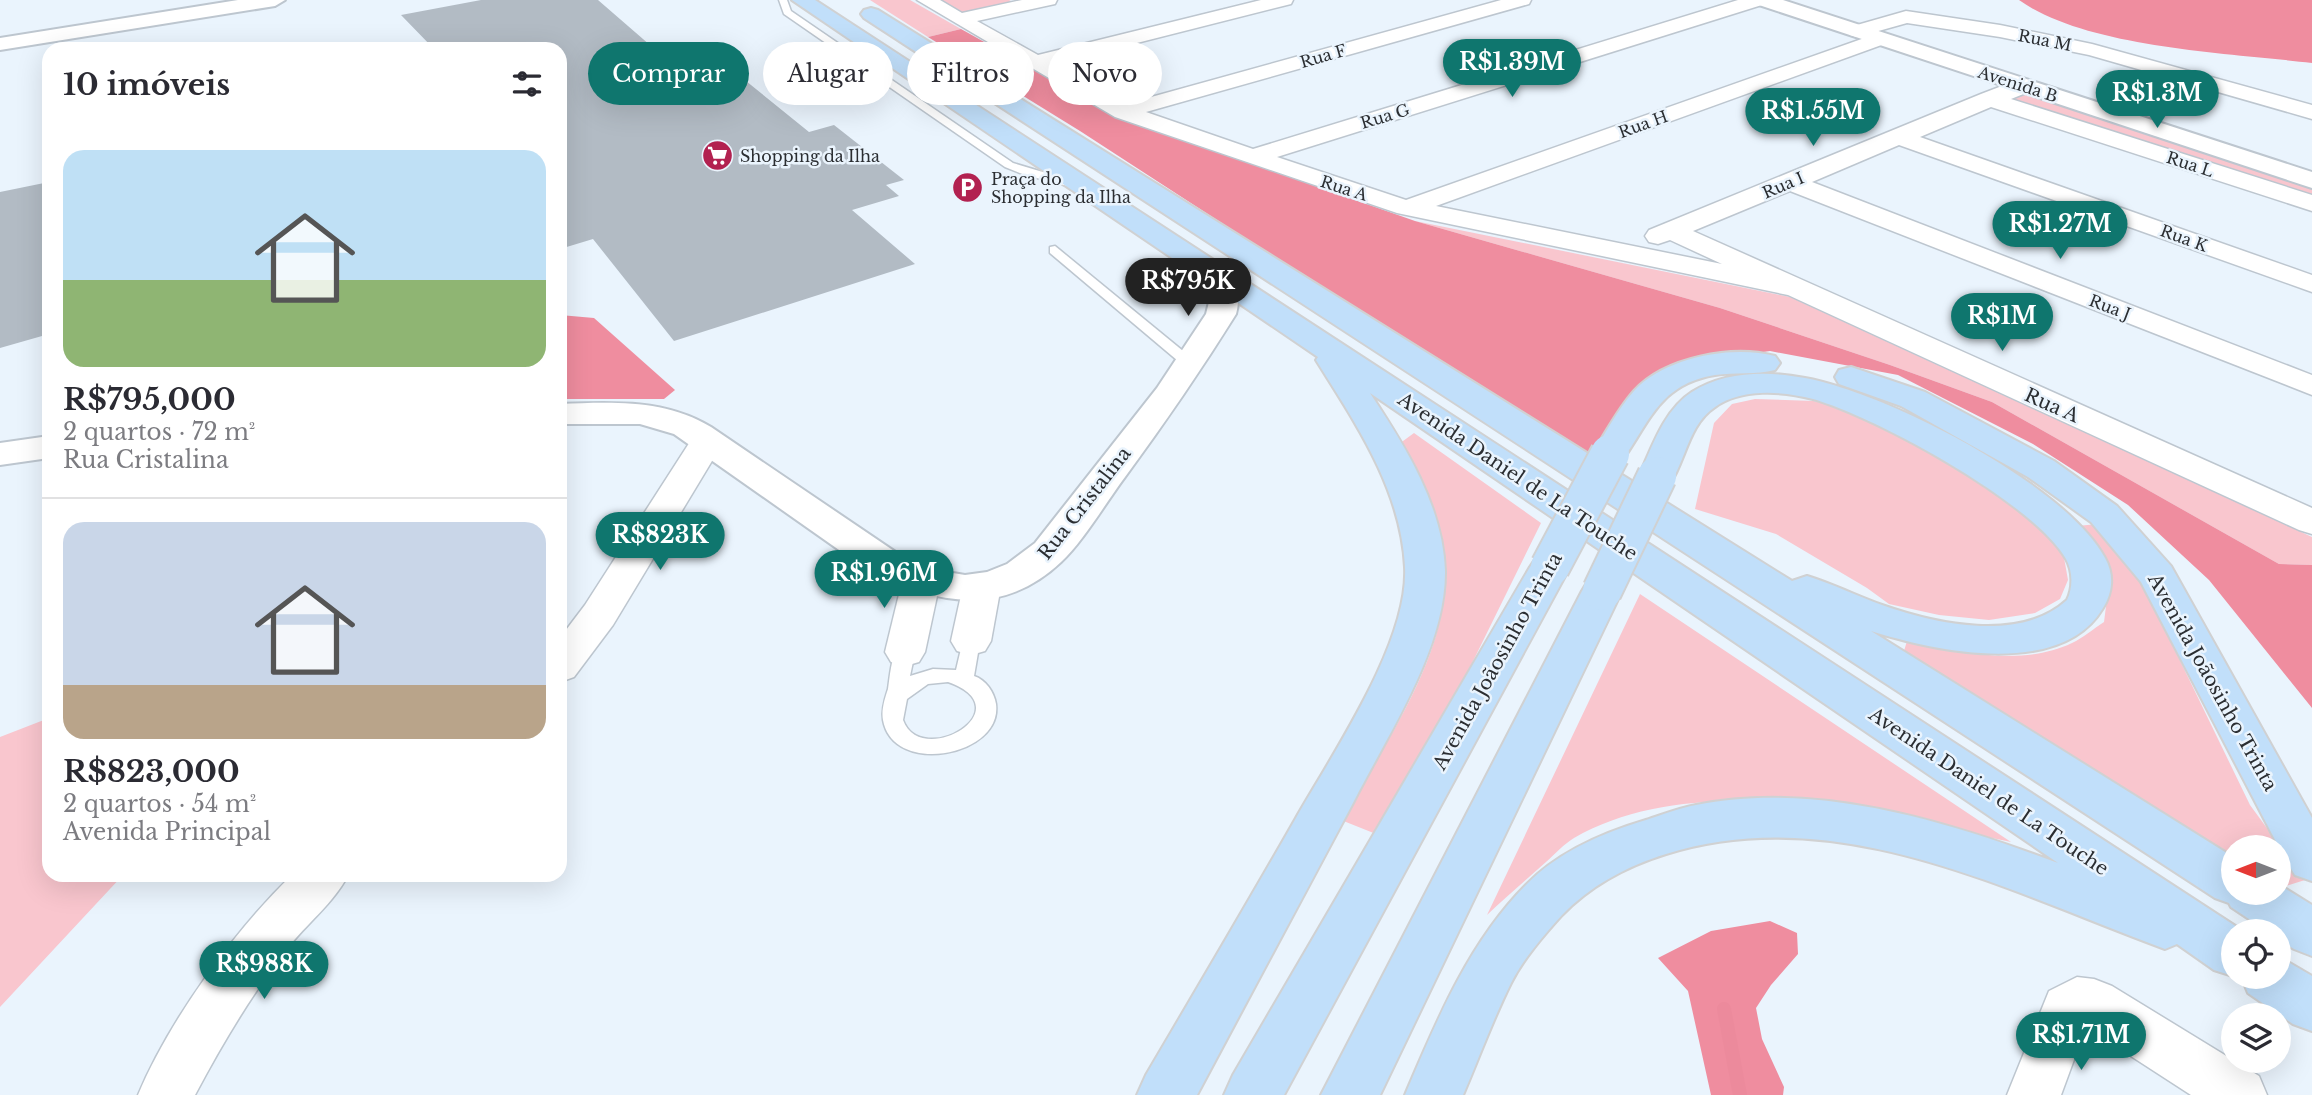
<!DOCTYPE html>
<html lang="pt">
<meta charset="utf-8">
<style>
body{margin:0;font-family:"Libre Baskerville",serif;background:#f2f2f3;color:#2b2b33;height:100vh;display:flex;flex-direction:column;font-size:26px;white-space:nowrap}
*{box-sizing:border-box;margin:0}
p{font-size:23px;color:#7c7c81}
.icon{flex:none;width:38px;height:38px;fill:none;stroke:currentColor;stroke-width:2;stroke-linecap:round;stroke-linejoin:round}
.map{position:relative;flex:1;overflow:hidden}
.details{position:absolute;left:42px;top:42px;width:525px;height:840px;display:flex;flex-direction:column;background:#fff;border-radius:21px;box-shadow:0 7px 28px #0002}
.details>*{flex:none}
.top-card{position:absolute;left:588px;top:42px;width:665px;height:63px;display:flex;gap:14px}
.needle{width:46px;rotate:270deg}
.fabs{position:absolute;left:2221px;top:835px;display:grid;gap:14px}
.fabs a{display:grid;place-items:center;width:70px;height:70px;border-radius:50%;background:#fff;box-shadow:0 7px 28px #0002;font-size:35px}
.price{position:absolute;translate:-50% -60px;padding:0 16px;border-radius:24px;background:#0f766e;color:#fff;font-size:23px;line-height:46px;filter:drop-shadow(0 2px 4px #0008)}
.price::after{content:'';position:absolute;left:50%;top:42px;width:21px;height:16px;margin-left:-10px;background:inherit;clip-path:polygon(0 0,100% 0,50% 100%)}
.price.active{background:#222;color:#fff}
ul{padding:0;list-style:none}
li{display:grid;align-content:center;gap:14px;height:371px;padding:0 21px}
li+li{border-top:2px solid #e1e1e2}
li span{display:grid;place-items:center;height:217px;border-radius:21px;color:#555}
li>.icon{margin-inline-start:auto}
span .icon{width:126px;height:126px;fill:#fffc;stroke-width:1}
li b{font-size:30px}
h2{display:flex;justify-content:space-between;align-items:center;height:84px;padding:0 21px;font-size:30px}
.pill{padding:0 24px;border-radius:32px;background:#fff;box-shadow:0 7px 28px #0002;font-size:24px;line-height:63px}
.pill.active{background:#0f766e;color:#fff}
.map>svg:first-child{display:block}
</style>
<div class="map">
<svg width="2312" height="1095" viewBox="0 0 2312 1095">
<rect width="100%" height="100%" fill="#eaf4fd"/>
<g fill="#f9c6ce">
<path d="M 870,0 L 910,0 L 961,29 L 928,37 Z"/>
<path d="M 934,0 L 1009,0 L 1015,3 L 961,15 Z"/>
<path d="M 2027,94 L 2312,189 L 2312,198 L 2008,101 Z"/>
<path d="M 1415,221 L 1790,297 L 2312,537 L 2312,565 L 2279,564 L 1992,402 L 1890,365 L 1720,308 Z"/>
<path d="M 1755,399 L 1814,401 L 1842,407 L 1878,423 L 2002,493 L 2044,526 L 2063,552 L 2068,580 L 2060,599 L 2035,613 L 1989,620 L 1939,615 L 1889,604 L 1867,588 L 1776,534 L 1695,509 L 1714,423 L 1732,404 Z"/>
<path d="M 1414,433 L 1541,523 L 1386,838 L 1341,820 C 1379,754 1448,655 1444,578 C 1443,547 1435,514 1423,485 C 1418,471 1407,457 1399,444 Z"/>
<path d="M 2098,524 L 2141,580 L 2250,805 L 2305,880 L 2280,888 L 2278,847 L 2233,847 L 2233,858 L 1904,651 L 1907,641 C 1958,652 2022,667 2072,643 C 2083,638 2093,629 2104,622 L 2110,575 L 2077,526 Z"/>
<path d="M 1640,594 L 2011,842 C 1882,814 1696,768 1574,838 C 1564,844 1555,854 1546,862 C 1526,880 1506,897 1487,915 Z"/>
<path d="M 49,718 L 49,875 L 123,875 L 0,1007 L 0,737 Z"/>
</g>
<g fill="#ef8d9f">
<path d="M 2019,0 L 2312,0 L 2312,63 C 2229,53 2086,48 2019,0 Z"/>
<path d="M 961,29 L 1119,117 L 1415,221 L 1720,308 L 1890,365 L 1992,402 L 2279,564 L 2312,565 L 2312,708 L 2209,580 L 2128,505 L 2033,444 L 1898,375 L 1770,351 L 1680,364 L 1591,463 L 1080,131 L 928,37 Z"/>
<path d="M 560,315 L 594,318 L 675,390 L 664,399 L 560,399 Z"/>
<path d="M 1770,921 L 1797,933 L 1798,954 L 1771,985 L 1756,1008 L 1762,1039 L 1784,1087 L 1783,1095 L 1711,1095 L 1688,991 L 1658,958 L 1711,931 Z"/>
</g>
<g fill="none" stroke-linecap="round" stroke-linejoin="round">
<path stroke="#ec8a9c" stroke-width="14" d="M 1724,1009 L 1740,1095"/>
</g>
<g fill="#b2bbc4">
<path d="M 481,0 L 598,0 L 673,65 L 715,56 L 809,132 L 834,125 L 904,180 L 886,185 L 899,196 L 852,210 L 915,264 L 674,341 L 593,239 L 560,249 L 560,49 L 434,49 L 401,15 Z"/>
<path d="M 49,182 L 49,334 L 0,348 L 0,192 Z"/>
</g>
<g fill="none" stroke-linecap="round" stroke-linejoin="round">
<defs>
<g id="service">
<path d="M 779,0 L 787,0 L 791,11 L 1013,163 L 1086,185 L 1080,189 L 1025,175 L 1005,167 L 784,14 Z"/>
<path d="M 1055,246 L 1194,360 L 1196,363 L 1194,366 L 1184,366 L 1050,253 L 1050,247 Z"/>
<path d="M 971,634 L 978,636 L 980,641 L 974,676 C 986,680 994,692 996,704 C 1003,756 893,777 883,720 C 881,710 885,698 888,689 C 890,675 891,659 898,647 L 912,647 L 915,652 L 910,676 L 933,669 L 956,670 L 964,636 ZM 948,682 C 1025,709 921,770 903,720 L 907,699 L 928,684 Z"/>
</g>
<g id="minor">
<path d="M 917,0 L 940,0 L 962,13 L 1022,0 L 1057,0 L 1055,4 L 977,21 L 1038,55 L 1261,0 L 1293,0 L 1291,4 L 1054,64 L 1126,104 L 1501,0 L 1531,0 L 1529,4 L 1146,112 L 1253,149 L 1738,0 L 1767,0 L 1765,4 L 1277,157 L 1406,200 L 1873,35 L 1887,35 L 1890,39 L 1887,43 L 1436,206 L 1722,264 L 1670,240 L 1658,244 L 1649,242 L 1645,236 L 1649,230 L 1981,94 L 2015,81 L 2031,81 L 2034,86 L 2031,91 L 2011,99 L 2312,195 L 2312,211 L 1991,107 L 1920,137 L 2312,275 L 2312,292 L 1899,145 L 1812,182 L 2312,375 L 2312,395 L 1790,191 L 1693,231 L 2312,508 L 2312,534 L 2299,530 L 1788,295 L 1397,213 L 1115,117 Z"/>
<path d="M 1906,11 L 2000,25 L 2092,44 L 2312,105 L 2312,119 L 2089,55 L 2000,37 L 1907,23 L 1857,37 L 1850,35 L 1847,31 L 1850,27 Z"/>
<path d="M 707,431 L 719,434 L 724,441 L 613,625 L 574,677 L 560,682 L 560,638 L 585,605 L 695,434 Z"/>
<path d="M 921,569 L 934,573 L 940,582 L 925,652 L 919,662 L 905,666 L 891,662 L 885,652 L 902,582 L 908,573 Z"/>
<path d="M 982,573 L 995,577 L 1001,586 L 991,641 L 985,651 L 971,655 L 957,651 L 951,641 L 963,586 L 969,577 Z"/>
<path d="M 292,875 L 348,875 C 334,903 306,924 287,949 C 251,995 222,1044 195,1095 L 138,1095 C 169,1021 234,931 292,875 Z"/>
<path d="M 2077,977 L 2094,979 L 2112,986 L 2259,1076 L 2267,1095 L 2191,1095 L 2086,1027 L 2061,1095 L 2007,1095 L 2049,991 Z"/>
</g>
<g id="tertiary">
<path d="M 238,0 L 285,0 L 275,6 L 0,50 L 0,38 Z"/>
<path d="M 1753,0 L 1783,0 L 2312,172 L 2312,188 L 1756,4 Z"/>
<path d="M 1219,268 L 1229,271 C 1238,283 1240,300 1236,314 C 1201,370 1164,424 1125,477 C 1107,501 1082,543 1061,562 C 1002,618 935,604 869,571 L 674,434 L 640,424 L 560,424 L 560,404 C 612,402 665,399 711,427 L 897,553 L 941,571 L 965,575 L 987,572 L 1007,564 L 1035,543 L 1157,388 L 1206,314 L 1209,302 L 1204,277 L 1209,271 Z"/>
<path d="M 49,436 L 49,458 L 0,465 L 0,443 Z"/>
</g>
<g id="primary">
<path d="M 792,0 L 815,0 L 2243,931 L 2233,931 L 2233,976 L 2214,970 L 2177,944 L 2165,949 C 2007,891 1837,800 1666,854 C 1627,866 1590,886 1562,915 C 1544,935 1523,959 1511,983 C 1493,1019 1479,1058 1463,1095 L 1405,1095 C 1436,1022 1469,942 1526,885 C 1558,852 1602,833 1646,820 C 1662,815 1679,808 1696,805 C 1817,781 1946,821 2058,863 L 1370,393 C 1405,446 1443,506 1445,571 C 1446,648 1388,734 1354,801 C 1302,899 1249,997 1197,1095 L 1137,1095 L 1146,1075 C 1196,990 1247,904 1296,818 C 1333,753 1409,642 1405,567 C 1401,489 1356,424 1316,360 L 1318,357 Z"/>
<path d="M 871,8 L 878,10 L 1595,458 L 1592,454 C 1606,433 1617,410 1634,391 C 1665,357 1732,345 1775,356 L 1780,363 L 1775,370 C 1756,375 1735,372 1715,375 C 1660,384 1650,421 1622,461 L 1610,465 L 1603,463 L 1792,581 L 1807,576 C 1833,584 1857,596 1882,605 C 1936,624 2020,643 2067,600 C 2073,588 2073,571 2066,559 C 2034,503 1876,417 1813,399 C 1782,391 1742,388 1715,407 C 1689,424 1686,459 1670,484 L 1657,487 L 1644,484 L 1639,476 C 1652,447 1664,410 1692,392 C 1725,371 1768,371 1805,378 C 1887,393 2065,484 2105,558 C 2114,574 2113,592 2103,608 C 2061,679 1934,651 1871,631 L 2233,857 L 2233,892 L 2278,892 L 2278,884 L 2312,905 L 2312,956 L 2294,949 L 2278,939 L 2278,931 L 2267,931 L 2231,907 L 2229,903 L 2215,898 L 864,18 L 861,14 L 864,10 Z"/>
<path d="M 1851,367 L 1925,392 L 2054,461 L 2117,506 L 2171,566 L 2312,818 L 2312,881 L 2295,875 L 2285,859 L 2141,582 L 2091,522 L 2028,477 L 1901,406 L 1839,384 L 1835,377 L 1839,370 Z"/>
<path d="M 1550,554 L 1564,558 L 1570,567 L 1284,1095 L 1224,1095 L 1233,1075 L 1530,567 L 1536,558 Z"/>
<path d="M 1602,577 L 1616,581 L 1622,591 L 1380,1095 L 1321,1095 L 1582,591 L 1588,581 Z"/>
<path d="M 2278,956 L 2312,976 L 2312,1031 L 2293,1024 L 2248,993 L 2241,976 L 2278,976 Z"/>
</g>
</defs>
<use href="#service" stroke="#bdc6cf" stroke-width="3"/>
<use href="#minor" stroke="#bdc6cf" stroke-width="3"/>
<use href="#tertiary" stroke="#bdc6cf" stroke-width="4"/>
<use href="#primary" stroke="#d0d1d2" stroke-width="4"/>
<use href="#service" fill="#fff" fill-rule="evenodd"/>
<use href="#minor" fill="#fff" fill-rule="evenodd"/>
<use href="#tertiary" fill="#fff" fill-rule="evenodd"/>
<use href="#primary" fill="#c1dffa" fill-rule="evenodd"/>
<defs>
<g id="primary-bridge">
<path d="M 1550,567 L 1610,454"/>
<path d="M 1602,591 L 1657,476"/>
</g>
</defs>
<use href="#primary-bridge" stroke="#d0d1d2" stroke-width="42" stroke-linecap="butt"/>
<use href="#primary-bridge" stroke="#c1dffa" stroke-width="38"/>
</g>
<defs>
<symbol id="supermarket-disc" viewBox="-11 -11 22 22"><circle r="9.5" fill="#b22150" stroke="#eaf4fd"/><path d="M-6-5.5h2.5l.6 2H6L4.5 2H-2.5L-4.4-4H-6ZM-1.5 3.2a1.3 1.3 0 1 0 .1 0ZM3 3.2a1.3 1.3 0 1 0 .1 0Z" fill="#fff"/></symbol>
<symbol id="parking-disc" viewBox="-11 -11 22 22"><circle r="9.5" fill="#b22150" stroke="#eaf4fd"/><path d="M-3.5-5.5H1a3.5 3.5 0 0 1 0 7H-1V5.5H-3.5ZM-1-3.4V-.6H.8a1.4 1.4 0 0 0 0-2.8Z" fill="#fff"/></symbol>
</defs>
<g fill-rule="evenodd">
<use href="#supermarket-disc" x="700" y="138" width="35" height="35"/>
<use href="#parking-disc" x="950" y="170" width="35" height="35"/>
</g>
<g text-anchor="middle" stroke-width="5" stroke-linejoin="round" paint-order="stroke">
<g font-size="16" fill="#2b2e32" stroke="#eaf4fd">
<text transform="translate(2045 40) rotate(11)" y="6">Rua M</text>
<text transform="translate(1323 56) rotate(-16)" y="6">Rua F</text>
<text transform="translate(2018 84) rotate(18)" y="6">Avenida B</text>
<text transform="translate(1385 116) rotate(-17)" y="6">Rua G</text>
<text transform="translate(1643 124) rotate(-20)" y="6">Rua H</text>
<text transform="translate(2190 164) rotate(18)" y="6">Rua L</text>
<text transform="translate(1783 185) rotate(-23)" y="6">Rua I</text>
<text transform="translate(1344 188) rotate(18)" y="6">Rua A</text>
<text transform="translate(2184 238) rotate(20)" y="6">Rua K</text>
<text transform="translate(2110 307) rotate(21)" y="6">Rua J</text>
</g>
<g font-size="16" fill="#2b2e32" stroke="#eaf4fd" text-anchor="start">
<text x="740" y="162">Shopping da Ilha</text>
<text x="991" y="185">Praça do<tspan x="991" dy="18">Shopping da Ilha</tspan></text>
</g>
<g font-size="19" fill="#2b2e32" stroke="#eaf4fd">
<text transform="translate(2052 405) rotate(24)" y="7">Rua A</text>
<text transform="translate(1518 476) rotate(34)" y="7">Avenida Daniel de La Touche</text>
<text transform="translate(1084 503) rotate(-52)" y="7">Rua Cristalina</text>
<text transform="translate(1497 661) rotate(-61)" y="7">Avenida Joãosinho Trinta</text>
<text transform="translate(2213 682) rotate(61)" y="7">Avenida Joãosinho Trinta</text>
<text transform="translate(1989 791) rotate(34)" y="7">Avenida Daniel de La Touche</text>
</g>
</g>
</svg>
<div class="fabs">
<a><svg class="needle" viewBox="-14 -14 28 28"><path d="M0-13l5 13h-10z" fill="#e53935"/><path d="M0 13l5-13h-10z" fill="#7c7c81"/></svg></a>
<a><svg class="icon" aria-label="locate" viewBox="0 0 24 24"><circle cx="12" cy="12" r="6"/><path d="M12 2v4M12 18v4M2 12h4M18 12h4"/></svg></a>
<a><svg class="icon" aria-label="layers" viewBox="0 0 24 24"><path d="M12 4l9 5-9 5-9-5zM3 14l9 5 9-5"/></svg></a>
</div>
<b class="price" style="left:1512px;top:99px">R$1.39M</b>
<b class="price" style="left:2157px;top:130px">R$1.3M</b>
<b class="price" style="left:1813px;top:148px">R$1.55M</b>
<b class="price" style="left:2060px;top:261px">R$1.27M</b>
<b class="price active" style="left:1188px;top:318px">R$795K</b>
<b class="price" style="left:2002px;top:353px">R$1M</b>
<b class="price" style="left:660px;top:572px">R$823K</b>
<b class="price" style="left:884px;top:610px">R$1.96M</b>
<b class="price" style="left:264px;top:1001px">R$988K</b>
<b class="price" style="left:2081px;top:1072px">R$1.71M</b>
<div class="top-card">
<a class="pill active">Comprar</a>
<a class="pill">Alugar</a>
<a class="pill">Filtros</a>
<a class="pill">Novo</a>
</div>
<section class="details">
<h2>10 imóveis<svg class="icon" aria-label="filters" viewBox="0 0 24 24"><path d="M4 7h16M4 17h16"/><circle cx="9" cy="7" r="2"/><circle cx="15" cy="17" r="2"/></svg></h2>
<ul>
<li><span style="background:linear-gradient(#bfe0f5 60%,#8fb573 0)"><svg class="icon" aria-label="home" viewBox="0 0 24 24"><path d="M3 11l9-7 9 7M6 9v11h12V9"/></svg></span><div><b>R$795,000</b><p>2 quartos · 72 m²</p><p>Rua Cristalina</p></div></li>
<li><span style="background:linear-gradient(#c9d6e8 75%,#b9a48a 0)"><svg class="icon" aria-label="home" viewBox="0 0 24 24"><path d="M3 11l9-7 9 7M6 9v11h12V9"/></svg></span><div><b>R$823,000</b><p>2 quartos · 54 m²</p><p>Avenida Principal</p></div></li>
</ul>
</section>
</div>
